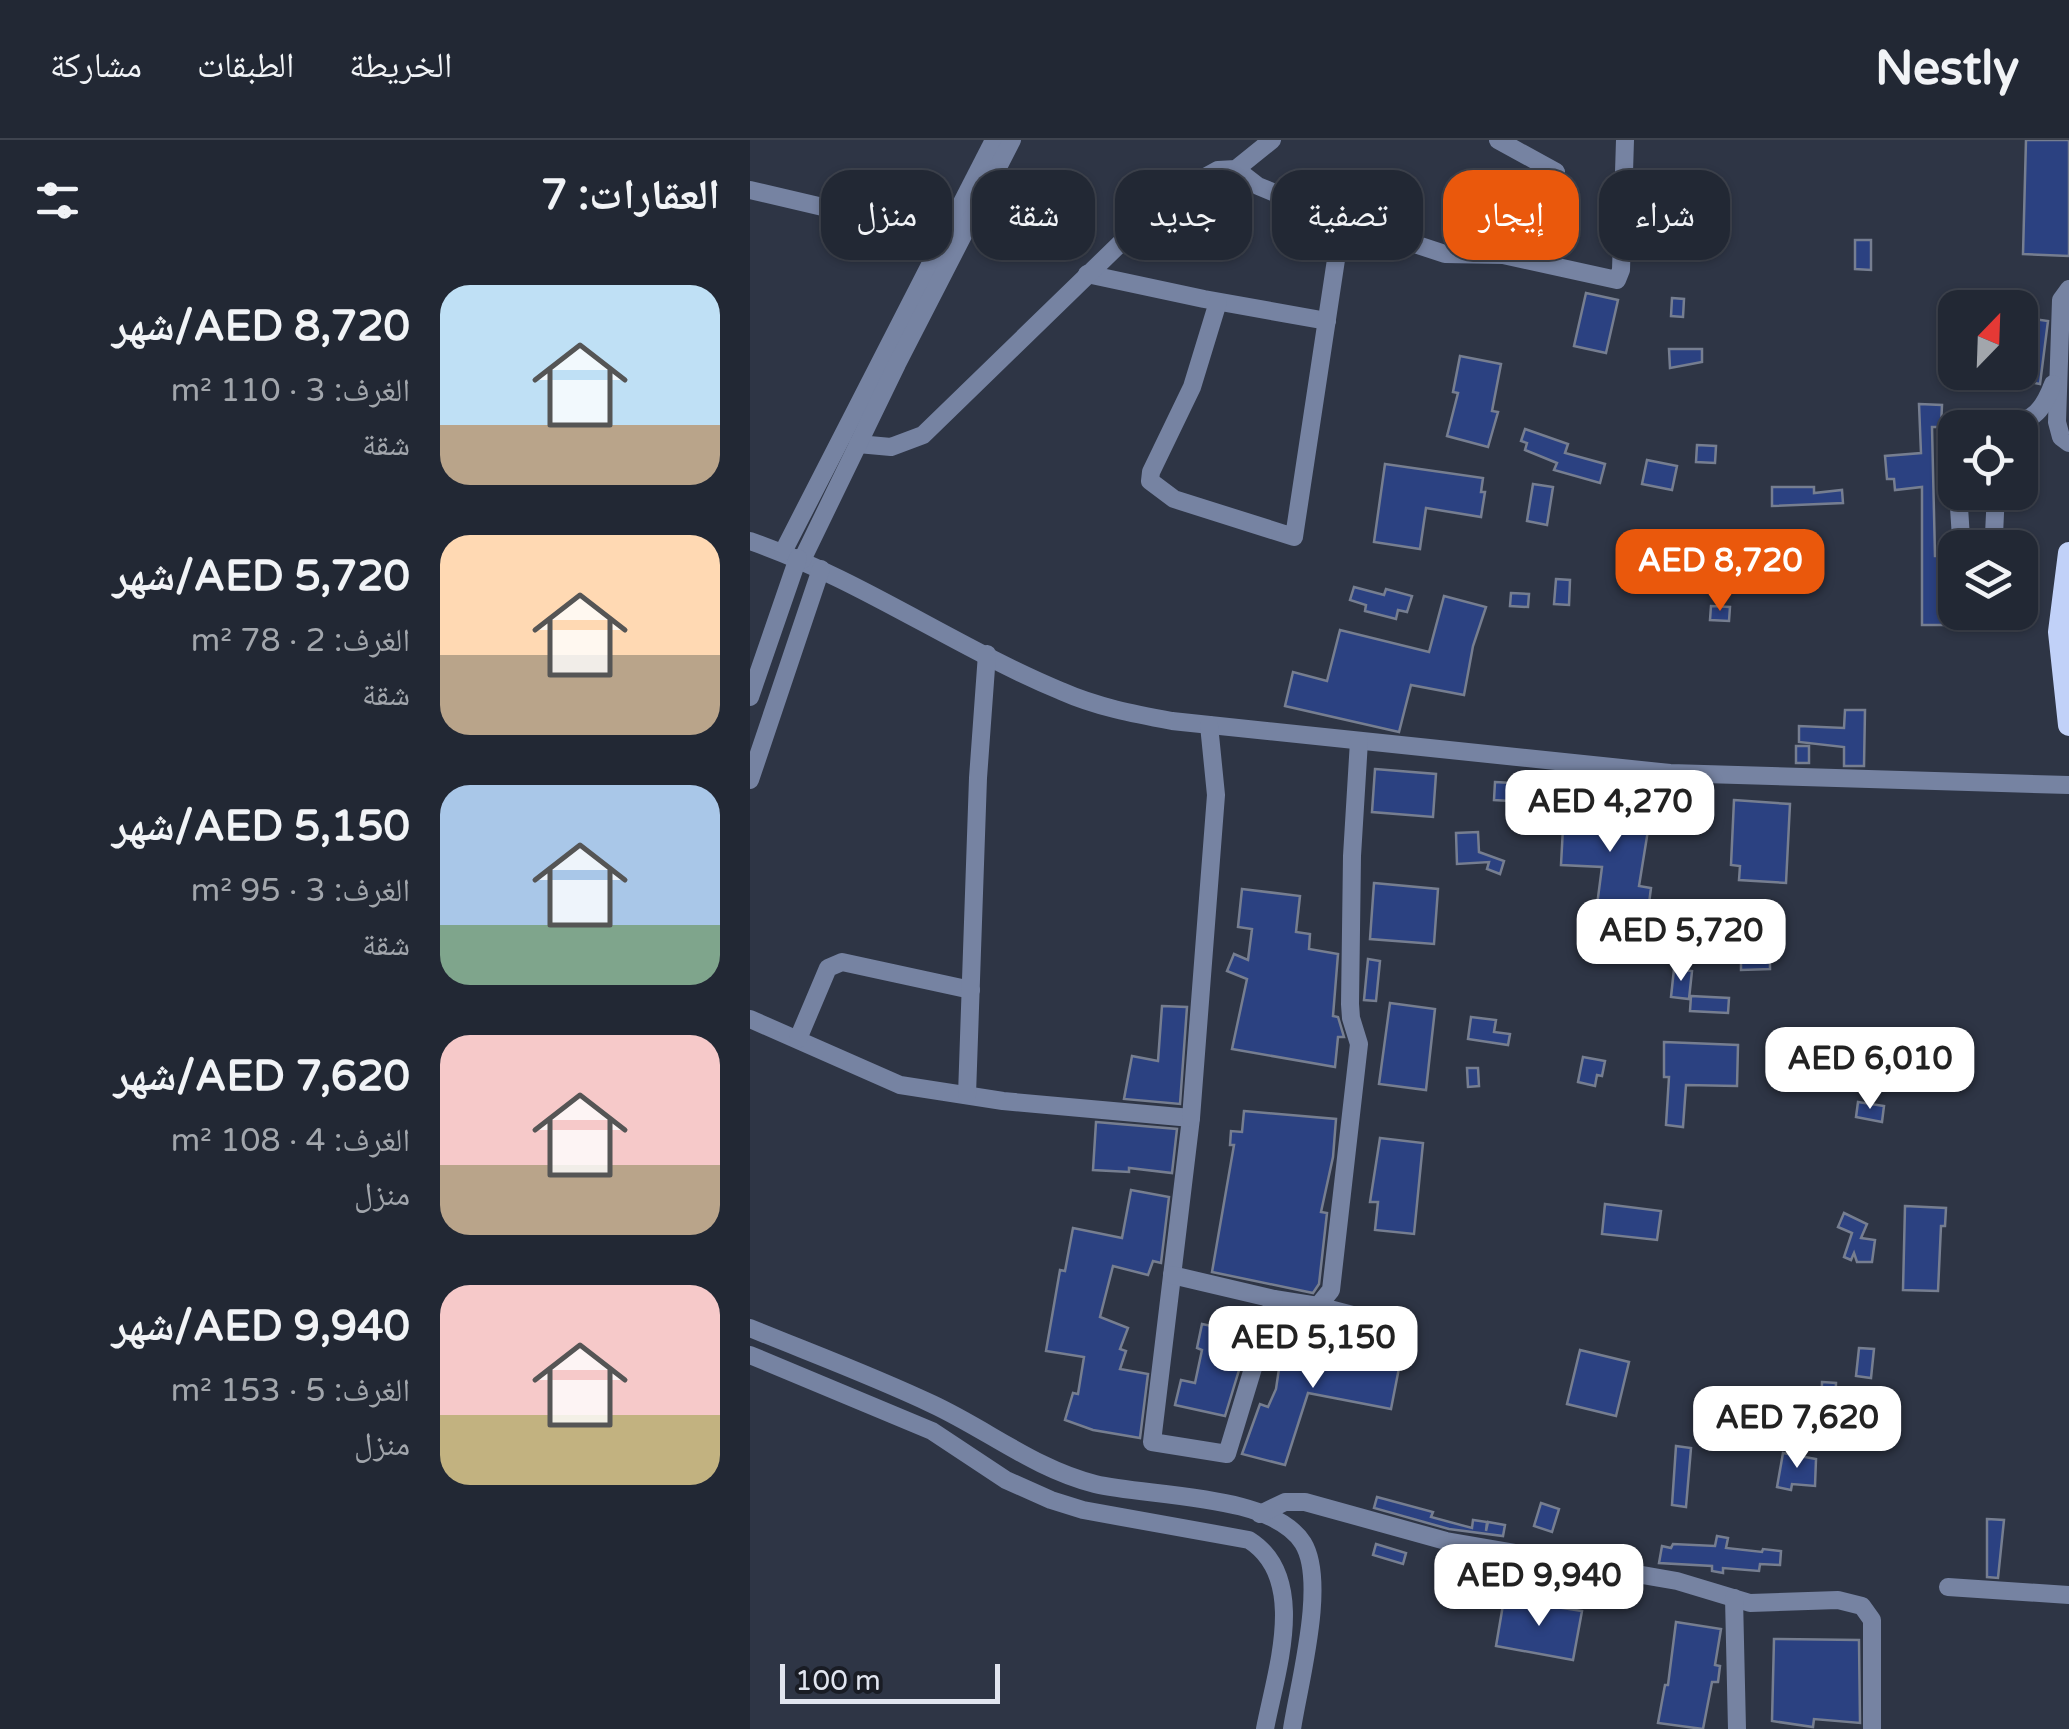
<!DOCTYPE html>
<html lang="ar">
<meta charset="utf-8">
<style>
body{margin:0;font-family:"Varela Round","Noto Naskh Arabic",sans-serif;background:#2e3440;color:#f1f3f6;direction:rtl;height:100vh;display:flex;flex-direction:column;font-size:38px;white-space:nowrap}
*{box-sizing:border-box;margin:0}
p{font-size:32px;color:#a2a6ac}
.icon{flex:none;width:55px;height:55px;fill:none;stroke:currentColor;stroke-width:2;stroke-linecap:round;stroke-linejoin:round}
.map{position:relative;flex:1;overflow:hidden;direction:ltr}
.drawer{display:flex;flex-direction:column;background:#222834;width:750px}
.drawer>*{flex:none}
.hud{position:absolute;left:30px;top:30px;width:950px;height:90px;direction:rtl;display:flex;gap:20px}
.needle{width:65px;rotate:23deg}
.controls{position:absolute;left:1188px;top:150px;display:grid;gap:20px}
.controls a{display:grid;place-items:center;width:100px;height:100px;border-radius:20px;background:#222834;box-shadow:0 2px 8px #0004,0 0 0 2px #3f444f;font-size:50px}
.scale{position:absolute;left:30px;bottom:25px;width:220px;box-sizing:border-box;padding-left:10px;border:5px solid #e1e5ef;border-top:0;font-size:28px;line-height:35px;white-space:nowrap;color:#e1e5ef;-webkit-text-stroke:8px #191c24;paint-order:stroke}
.price{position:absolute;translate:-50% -85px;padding:0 22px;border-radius:20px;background:#fff;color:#222;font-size:32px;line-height:65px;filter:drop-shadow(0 2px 5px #0008)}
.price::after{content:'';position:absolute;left:50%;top:60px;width:30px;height:22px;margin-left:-15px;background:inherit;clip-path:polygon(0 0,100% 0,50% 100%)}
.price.current{background:#ea580c;color:#fff}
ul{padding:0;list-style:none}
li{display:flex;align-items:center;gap:30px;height:250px;padding:0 30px}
li span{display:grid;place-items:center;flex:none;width:280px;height:200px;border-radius:30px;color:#555}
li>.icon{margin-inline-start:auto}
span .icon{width:120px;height:120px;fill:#fffc;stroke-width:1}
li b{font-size:42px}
h2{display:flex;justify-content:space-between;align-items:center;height:120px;padding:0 30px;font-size:42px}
.chip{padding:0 35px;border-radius:30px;background:#222834;box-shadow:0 2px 8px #0004,0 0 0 2px #3f444f;font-size:35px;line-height:90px}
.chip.current{background:#ea580c;color:#fff}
header{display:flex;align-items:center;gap:60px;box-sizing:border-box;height:140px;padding:0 50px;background:#222834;border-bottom:2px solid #3f444f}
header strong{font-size:48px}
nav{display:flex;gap:55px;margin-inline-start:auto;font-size:35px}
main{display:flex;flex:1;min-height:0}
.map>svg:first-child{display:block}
</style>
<header>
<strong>Nestly</strong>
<nav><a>الخريطة</a><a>الطبقات</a><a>مشاركة</a></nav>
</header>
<main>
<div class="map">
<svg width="1319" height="1589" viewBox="0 0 1319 1589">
<rect width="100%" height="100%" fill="#2e3545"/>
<g fill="#2b4181" stroke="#767e90" stroke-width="2.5">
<path d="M 1276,0 L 1319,0 L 1319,116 L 1273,114 Z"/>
<path d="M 737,45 L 785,55 L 783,66 L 813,72 L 804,113 L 751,102 L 753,93 L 736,90 L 738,83 L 730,81 Z"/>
<path d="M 1105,100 L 1121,100 L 1121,130 L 1105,129 Z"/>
<path d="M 836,153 L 868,160 L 856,213 L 824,206 Z"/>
<path d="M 922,158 L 934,159 L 933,177 L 921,176 Z"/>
<path d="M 1270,161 L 1286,162 L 1286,174 L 1270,174 Z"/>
<path d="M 1276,178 L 1298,181 L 1290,244 L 1280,242 L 1282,226 L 1270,225 Z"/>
<path d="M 919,209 L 952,209 L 952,222 L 920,228 Z"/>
<path d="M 710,216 L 751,224 L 742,271 L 748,272 L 738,307 L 697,296 L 708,253 L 703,252 Z"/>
<path d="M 1169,264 L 1192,265 L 1191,287 L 1182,287 L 1185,416 L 1196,416 L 1196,485 L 1172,485 L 1172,347 L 1145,350 L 1144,339 L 1137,339 L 1135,316 L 1171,313 Z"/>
<path d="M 775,289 L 818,304 L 815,313 L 855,324 L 850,343 L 804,330 L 807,323 L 775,310 L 777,303 L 771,301 Z"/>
<path d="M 947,305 L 966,306 L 965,323 L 946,322 Z"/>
<path d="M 897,320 L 927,326 L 922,350 L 892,344 Z"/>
<path d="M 635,324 L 733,338 L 731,352 L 735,352 L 731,377 L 676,368 L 670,409 L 624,402 Z"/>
<path d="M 783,344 L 803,347 L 797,385 L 777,381 Z"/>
<path d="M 1022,347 L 1064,347 L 1064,353 L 1092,350 L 1093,363 L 1022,366 Z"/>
<path d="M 806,439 L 820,440 L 819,465 L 804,464 Z"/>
<path d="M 604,447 L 634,455 L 636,449 L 662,456 L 657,472 L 648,470 L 646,479 L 615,471 L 616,465 L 600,460 Z"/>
<path d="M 761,453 L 779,454 L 778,467 L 760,466 Z"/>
<path d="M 694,456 L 736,467 L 723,506 L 714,555 L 661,545 L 649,592 L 535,566 L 543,532 L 577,541 L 590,490 L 679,512 Z"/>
<path d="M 961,466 L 980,467 L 979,481 L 960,480 Z"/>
<path d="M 1095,570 L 1115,570 L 1114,626 L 1094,626 L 1094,607 L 1049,602 L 1049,586 L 1094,588 Z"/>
<rect x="1046" y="606" width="13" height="17"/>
<path d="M 625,629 L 686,634 L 683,677 L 622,672 Z"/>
<path d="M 745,642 L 761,643 L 760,661 L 744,660 Z"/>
<path d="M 803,650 L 899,654 L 900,678 L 889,746 L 901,748 L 894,802 L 843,796 L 852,727 L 811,725 L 814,669 L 803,668 Z"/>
<path d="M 984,660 L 1040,664 L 1036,743 L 989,740 L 990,726 L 981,725 Z"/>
<path d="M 728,692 L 729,712 L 754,721 L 750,734 L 737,729 L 739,722 L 707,724 L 706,693 Z"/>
<path d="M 624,743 L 688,749 L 684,804 L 620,799 Z"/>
<path d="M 492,749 L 550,756 L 546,792 L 560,794 L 559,809 L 588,814 L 583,876 L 588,877 L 594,897 L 588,897 L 585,927 L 482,909 L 497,839 L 477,831 L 484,814 L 498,820 L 502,789 L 488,787 Z"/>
<path d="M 1020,817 L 1020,829 L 991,830 L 991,818 Z"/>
<path d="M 618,819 L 630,821 L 626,861 L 614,860 Z"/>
<path d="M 924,829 L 942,831 L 939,859 L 921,857 Z"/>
<path d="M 941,856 L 979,858 L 978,873 L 940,871 Z"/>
<path d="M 640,863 L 685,869 L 676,950 L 629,944 Z"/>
<path d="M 412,866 L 437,867 L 430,964 L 374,959 L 382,916 L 408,921 Z"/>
<path d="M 721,877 L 746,880 L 744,892 L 760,894 L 758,905 L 718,899 Z"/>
<path d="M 1128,899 L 1129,914 L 1084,916 L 1083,927 L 1072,927 L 1072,920 L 1046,916 L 1048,900 L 1072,905 Z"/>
<path d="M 914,902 L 988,905 L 987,946 L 936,945 L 933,987 L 916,985 L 919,937 L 914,937 Z"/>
<path d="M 833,917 L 855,921 L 852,936 L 847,935 L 845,946 L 828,942 Z"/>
<path d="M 717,928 L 728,928 L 729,946 L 718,947 Z"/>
<path d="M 1108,962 L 1134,966 L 1132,982 L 1106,977 Z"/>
<path d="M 494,971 L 586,979 L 583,1017 L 571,1072 L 577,1073 L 569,1144 L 563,1153 L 462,1132 L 484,1005 L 480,1005 L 481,991 L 492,992 Z"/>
<path d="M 346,982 L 427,989 L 422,1033 L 379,1028 L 379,1032 L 343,1030 Z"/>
<path d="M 630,998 L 673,1003 L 664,1094 L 625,1090 L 628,1062 L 620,1062 Z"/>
<path d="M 381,1050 L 419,1057 L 411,1123 L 403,1121 L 398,1135 L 363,1126 L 350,1177 L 378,1188 L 370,1209 L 376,1211 L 370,1229 L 398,1234 L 390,1298 L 343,1290 L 315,1280 L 323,1253 L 328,1254 L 334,1217 L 296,1211 L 310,1130 L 315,1131 L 323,1088 L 372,1098 Z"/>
<path d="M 855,1064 L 911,1071 L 907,1100 L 852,1094 Z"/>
<path d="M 1155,1066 L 1196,1068 L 1195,1086 L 1191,1086 L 1188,1151 L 1153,1150 Z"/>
<path d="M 1094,1073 L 1117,1084 L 1111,1098 L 1125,1100 L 1122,1122 L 1107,1122 L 1104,1113 L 1101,1120 L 1094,1117 L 1102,1093 L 1088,1087 Z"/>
<path d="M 452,1184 L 500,1194 L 475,1276 L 425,1265 L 431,1240 L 445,1243 L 452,1210 L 447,1208 Z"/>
<path d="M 528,1190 L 554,1194 L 553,1204 L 614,1220 L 615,1213 L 633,1217 L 631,1224 L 649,1228 L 641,1269 L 558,1253 L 535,1325 L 492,1314 L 510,1264 L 518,1267 L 526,1249 L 530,1222 L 519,1220 Z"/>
<path d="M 1109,1208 L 1124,1209 L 1121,1238 L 1106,1236 Z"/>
<path d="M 830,1210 L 879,1222 L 866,1276 L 817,1264 Z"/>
<path d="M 1072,1242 L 1086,1243 L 1085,1276 L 1071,1275 Z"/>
<path d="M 926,1306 L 941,1308 L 936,1367 L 922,1365 Z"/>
<path d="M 1033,1313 L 1066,1319 L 1065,1346 L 1042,1344 L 1041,1350 L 1027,1347 Z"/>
<path d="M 627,1357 L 683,1372 L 681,1377 L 722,1388 L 723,1380 L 737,1382 L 736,1391 L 738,1382 L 755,1385 L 753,1396 L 699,1389 L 624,1368 Z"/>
<path d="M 791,1363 L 809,1369 L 802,1392 L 784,1386 Z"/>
<path d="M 1237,1379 L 1254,1380 L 1248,1438 L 1237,1437 Z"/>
<path d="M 967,1396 L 978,1398 L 976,1408 L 1012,1412 L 1013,1409 L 1031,1411 L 1030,1425 L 1010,1424 L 1009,1431 L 973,1428 L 973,1433 L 962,1431 L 962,1426 L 909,1423 L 912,1406 L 921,1408 L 923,1404 L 965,1406 Z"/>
<path d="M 626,1404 L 656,1413 L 653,1424 L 623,1415 Z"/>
<path d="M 754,1459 L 832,1471 L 823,1520 L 746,1506 Z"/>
<path d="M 926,1482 L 971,1489 L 965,1525 L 970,1526 L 968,1542 L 962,1542 L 953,1589 L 908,1583 L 915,1545 L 918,1545 Z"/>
<path d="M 1024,1499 L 1109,1500 L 1110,1583 L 1064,1579 L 1063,1587 L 1022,1581 Z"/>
</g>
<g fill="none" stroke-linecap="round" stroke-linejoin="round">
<g stroke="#7683a2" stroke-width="18">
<path d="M 748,0 L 806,32"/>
<path d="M 486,29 L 508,46 L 592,80 L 695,114 L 753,115 L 867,140 L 871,130 L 875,0"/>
<path d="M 0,50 L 205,98"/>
<path d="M 337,134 L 454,159 L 577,181"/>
<path d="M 1319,149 L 1311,160 L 1307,282 L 1311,297 L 1319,303"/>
<path d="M 468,162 L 442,247 L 401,332 L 400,341 L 424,359 L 544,397 L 592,80"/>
<path d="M 1212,288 L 1219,281 C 1265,275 1283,297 1303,244"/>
<path d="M 108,304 L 141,307 L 173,295 L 417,58 L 468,30 L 486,29 L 522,0"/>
<path d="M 1208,352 L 1211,398 L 1221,407 L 1231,407 L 1244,395 L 1246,352"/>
<path d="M 0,401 C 110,439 205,507 311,551 C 347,567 384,574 422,581 L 920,633 L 1319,645"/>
<path d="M 33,412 L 244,0"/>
<path d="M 52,420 L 147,224 L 262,0"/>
<path d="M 0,557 L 48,418"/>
<path d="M 0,640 L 71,429"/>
<path d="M 0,879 L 150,945 L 253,961 L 441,978 L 402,1302 L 477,1314 L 524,1159 L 568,1166 L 581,1150 L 609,904 L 601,878 L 600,864 L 602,716 L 609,601"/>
<path d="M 48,899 L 78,828 L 92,822 L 221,850"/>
<path d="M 217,955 L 228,638 L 237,514"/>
<path d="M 441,978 L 466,655 L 459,585"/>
<path d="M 422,1135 L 524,1159"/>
<path d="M 568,1166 L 641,1185"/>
<path d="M 0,1188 C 61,1213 123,1236 182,1264 C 238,1290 285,1329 345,1344 C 398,1357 522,1353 553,1403 C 577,1442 549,1543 542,1589"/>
<path d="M 0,1215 L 182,1291 L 256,1340 L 301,1360 L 333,1370 L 499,1400 C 559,1438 526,1531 515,1589"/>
<path d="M 510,1374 L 535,1362 L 555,1362 L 696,1401 L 927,1441 L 1000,1463 L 1088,1460 L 1112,1466 L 1122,1480 L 1122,1589"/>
<path d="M 1198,1447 L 1319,1455"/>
<path d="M 984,1458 L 987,1589"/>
</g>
<path stroke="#c1d1f8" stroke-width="22" d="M 1319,413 L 1309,492 L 1319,585"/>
</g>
</svg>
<div class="controls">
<a><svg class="needle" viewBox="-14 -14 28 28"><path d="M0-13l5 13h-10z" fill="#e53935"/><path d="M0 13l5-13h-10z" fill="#a2a6ac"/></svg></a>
<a><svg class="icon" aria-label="locate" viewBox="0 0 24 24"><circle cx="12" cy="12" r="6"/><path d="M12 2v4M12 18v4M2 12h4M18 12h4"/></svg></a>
<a><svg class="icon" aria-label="layers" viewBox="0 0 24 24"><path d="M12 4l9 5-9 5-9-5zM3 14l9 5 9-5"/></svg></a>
</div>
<div class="scale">100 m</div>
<b class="price current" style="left:970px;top:474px">AED 8,720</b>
<b class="price" style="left:860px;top:715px">AED 4,270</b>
<b class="price" style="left:931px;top:844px">AED 5,720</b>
<b class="price" style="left:1120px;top:972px">AED 6,010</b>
<b class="price" style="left:563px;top:1251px">AED 5,150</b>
<b class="price" style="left:1047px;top:1331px">AED 7,620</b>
<b class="price" style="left:789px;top:1489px">AED 9,940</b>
<div class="hud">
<a class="chip">شراء</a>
<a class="chip current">إيجار</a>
<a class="chip">تصفية</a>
<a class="chip">جديد</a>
<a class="chip">شقة</a>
<a class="chip">منزل</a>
</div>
</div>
<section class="drawer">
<h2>العقارات: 7<svg class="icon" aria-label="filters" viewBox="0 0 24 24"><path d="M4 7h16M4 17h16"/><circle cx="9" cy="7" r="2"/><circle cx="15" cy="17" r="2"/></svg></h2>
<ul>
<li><span style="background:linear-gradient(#bfe0f5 70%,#b9a48a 0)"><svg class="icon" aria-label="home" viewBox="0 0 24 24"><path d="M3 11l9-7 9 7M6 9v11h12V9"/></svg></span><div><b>AED 8,720/شهر</b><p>الغرف: 3 · 110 m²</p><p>شقة</p></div></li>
<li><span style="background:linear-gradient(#ffd9b3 60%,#b9a48a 0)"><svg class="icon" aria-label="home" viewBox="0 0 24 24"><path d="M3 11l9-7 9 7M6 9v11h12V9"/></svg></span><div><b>AED 5,720/شهر</b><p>الغرف: 2 · 78 m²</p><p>شقة</p></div></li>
<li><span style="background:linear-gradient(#a9c7e8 70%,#7fa58c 0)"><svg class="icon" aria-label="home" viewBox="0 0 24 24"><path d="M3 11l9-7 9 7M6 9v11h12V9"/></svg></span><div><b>AED 5,150/شهر</b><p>الغرف: 3 · 95 m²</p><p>شقة</p></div></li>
<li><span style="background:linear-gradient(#f6c9c9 65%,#b9a48a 0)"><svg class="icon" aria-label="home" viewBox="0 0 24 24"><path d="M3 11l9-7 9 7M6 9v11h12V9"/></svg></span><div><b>AED 7,620/شهر</b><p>الغرف: 4 · 108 m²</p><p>منزل</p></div></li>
<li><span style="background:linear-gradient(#f6c9c9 65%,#c2b280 0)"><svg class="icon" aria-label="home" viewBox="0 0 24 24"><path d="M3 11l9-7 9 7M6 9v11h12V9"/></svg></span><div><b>AED 9,940/شهر</b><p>الغرف: 5 · 153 m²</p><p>منزل</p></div></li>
</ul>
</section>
</main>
